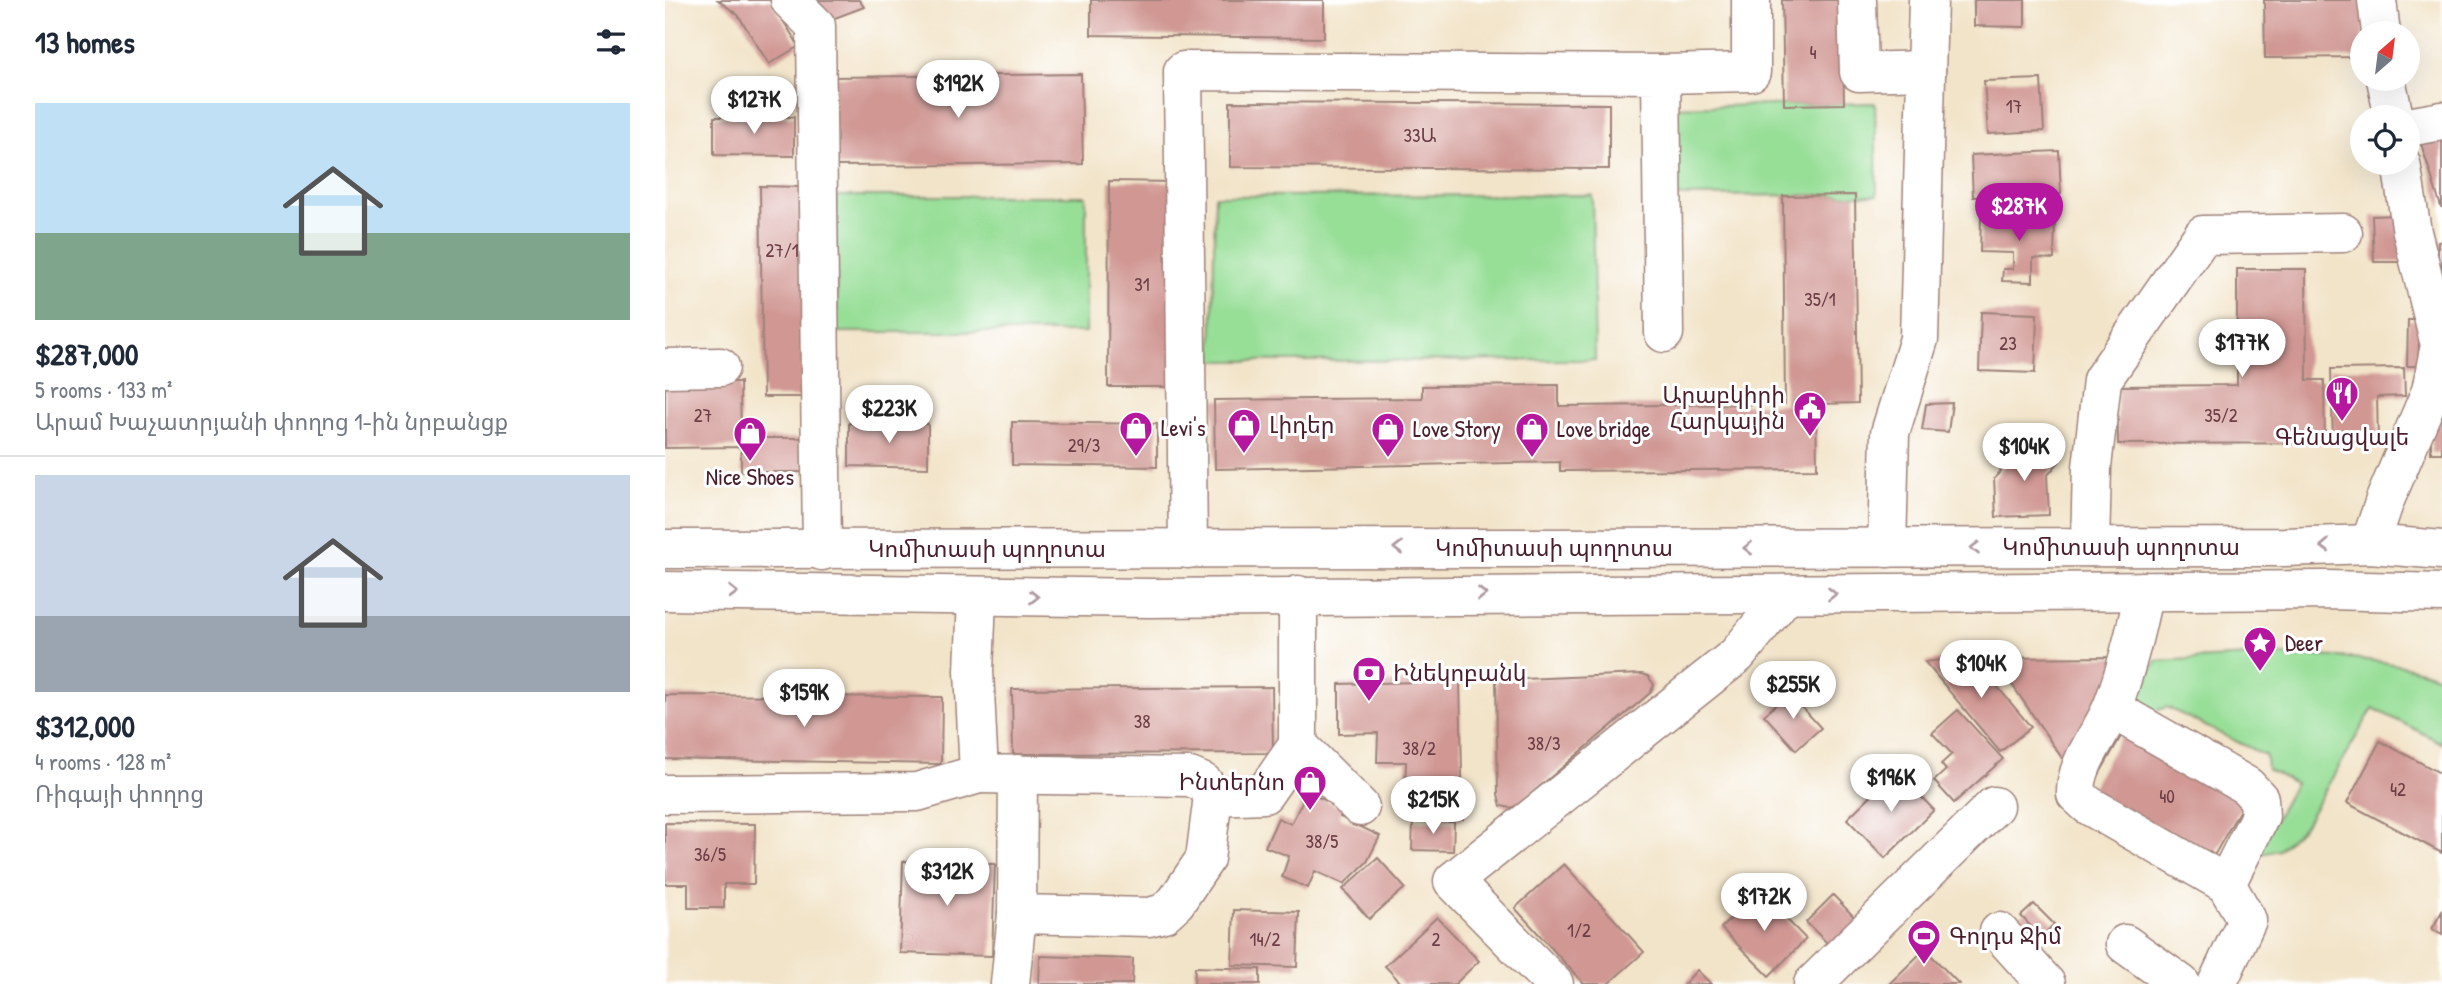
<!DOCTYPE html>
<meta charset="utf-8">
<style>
body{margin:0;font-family:"Patrick Hand","Noto Sans Armenian",sans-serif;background:#f2f2f3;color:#1f2937;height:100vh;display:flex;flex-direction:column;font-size:26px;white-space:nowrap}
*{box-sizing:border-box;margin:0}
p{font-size:23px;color:#747a83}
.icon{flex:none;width:38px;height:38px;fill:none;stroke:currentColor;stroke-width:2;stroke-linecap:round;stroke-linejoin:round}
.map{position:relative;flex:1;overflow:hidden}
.details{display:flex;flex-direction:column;background:#fff;width:665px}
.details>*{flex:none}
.needle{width:46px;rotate:28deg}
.tools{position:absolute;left:1685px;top:21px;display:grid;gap:14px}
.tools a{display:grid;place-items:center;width:70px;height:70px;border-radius:50%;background:#fff;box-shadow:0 7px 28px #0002;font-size:35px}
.price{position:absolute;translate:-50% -60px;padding:0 16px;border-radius:24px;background:#fff;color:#222;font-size:23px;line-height:46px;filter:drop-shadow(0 2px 4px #0008)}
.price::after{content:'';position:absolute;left:50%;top:42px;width:21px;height:16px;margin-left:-10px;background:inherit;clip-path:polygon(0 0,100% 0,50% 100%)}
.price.active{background:#b5179e;color:#fff}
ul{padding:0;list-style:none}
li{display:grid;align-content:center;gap:14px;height:371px;padding:0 35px}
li+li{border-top:2px solid #e0e1e3}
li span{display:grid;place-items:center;height:217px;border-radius:0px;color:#555}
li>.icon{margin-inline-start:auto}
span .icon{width:126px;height:126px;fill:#fffc;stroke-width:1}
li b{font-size:30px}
h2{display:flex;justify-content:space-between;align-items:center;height:84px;padding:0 35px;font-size:30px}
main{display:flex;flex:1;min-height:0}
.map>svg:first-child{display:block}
</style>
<main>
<section class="details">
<h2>13 homes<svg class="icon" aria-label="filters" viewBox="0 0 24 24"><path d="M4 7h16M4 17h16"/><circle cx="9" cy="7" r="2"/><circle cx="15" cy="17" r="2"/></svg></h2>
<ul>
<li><span style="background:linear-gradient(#bfe0f5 60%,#7fa58c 0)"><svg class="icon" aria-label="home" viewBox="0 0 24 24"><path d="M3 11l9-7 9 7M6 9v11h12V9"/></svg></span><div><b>$287,000</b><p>5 rooms · 133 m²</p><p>Արամ Խաչատրյանի փողոց 1-ին նրբանցք</p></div></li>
<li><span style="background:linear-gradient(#c9d6e8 65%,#9aa5b1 0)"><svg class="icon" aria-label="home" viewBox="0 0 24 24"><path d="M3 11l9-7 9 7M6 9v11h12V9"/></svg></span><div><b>$312,000</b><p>4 rooms · 128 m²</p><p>Ռիգայի փողոց</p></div></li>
</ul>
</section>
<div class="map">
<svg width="1777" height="984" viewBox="0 0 1777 984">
<rect width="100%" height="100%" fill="#fff"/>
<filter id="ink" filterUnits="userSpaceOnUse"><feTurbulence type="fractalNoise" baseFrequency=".0143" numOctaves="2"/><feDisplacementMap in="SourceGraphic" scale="14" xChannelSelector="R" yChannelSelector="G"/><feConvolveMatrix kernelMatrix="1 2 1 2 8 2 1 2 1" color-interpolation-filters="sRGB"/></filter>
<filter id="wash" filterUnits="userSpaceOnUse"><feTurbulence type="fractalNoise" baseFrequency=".00686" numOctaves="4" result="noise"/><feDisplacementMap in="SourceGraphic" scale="28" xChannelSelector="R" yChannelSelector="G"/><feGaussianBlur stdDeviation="1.57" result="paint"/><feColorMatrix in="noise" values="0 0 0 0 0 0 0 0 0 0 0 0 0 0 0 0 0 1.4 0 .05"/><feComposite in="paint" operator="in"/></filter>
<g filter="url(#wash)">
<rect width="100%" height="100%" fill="#f2e4c9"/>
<g fill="#97de97" stroke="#707e61" stroke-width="2">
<path d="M 1210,103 L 1212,195 L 998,196 L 996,107 Z"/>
<path d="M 927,195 L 930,360 L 547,361 L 550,196 Z"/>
<path d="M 171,196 L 421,196 L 421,332 L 172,332 Z"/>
<path d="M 1603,655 C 1663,656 1721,656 1777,678 L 1777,743 L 1708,708 L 1639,826 L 1614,850 L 1591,855 L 1630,783 L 1602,769 L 1601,756 L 1502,707 L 1490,711 L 1472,701 L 1491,661 Z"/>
</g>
<g id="blocks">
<g fill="#d09793">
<path d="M 53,0 L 105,0 L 134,46 L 104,64 L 73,15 Z"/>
<path d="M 149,0 L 194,0 L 199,7 L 167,19 Z"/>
<path d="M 426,0 L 659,0 L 659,38 L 426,35 Z"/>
<path d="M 1117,0 L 1177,0 L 1179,104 L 1119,105 Z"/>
<path d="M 1309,0 L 1360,0 L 1360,27 L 1309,26 Z"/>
<path d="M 1599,0 L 1698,0 L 1698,57 L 1600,58 Z"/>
<path d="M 416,74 L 418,164 L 169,166 L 168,77 Z"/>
<path d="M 1376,79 L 1379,131 L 1323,134 L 1319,81 Z"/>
<path d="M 565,102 L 944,104 L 944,169 L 565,167 Z"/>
<path d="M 49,117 L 129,117 L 129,156 L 49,155 Z"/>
<path d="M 1753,134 L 1777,135 L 1777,207 L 1776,207 Z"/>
<path d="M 1394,151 L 1396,194 L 1308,197 L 1306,155 Z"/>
<path d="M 444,181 L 511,182 L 510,387 L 443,387 Z"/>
<path d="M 95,186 L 138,187 L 143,397 L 98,397 Z"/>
<path d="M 1190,195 L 1193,403 L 1151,404 L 1152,469 L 895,471 L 895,462 L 550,469 L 549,400 L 757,398 L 757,386 L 894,385 L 894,406 L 1120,404 L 1118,196 Z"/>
<path d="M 1734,215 L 1736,262 L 1709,262 L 1707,216 Z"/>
<path d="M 1316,217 L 1390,218 L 1389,259 L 1368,258 L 1368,282 L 1337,281 L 1338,269 L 1348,269 L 1348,253 L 1315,252 Z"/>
<path d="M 1777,241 L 1777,287 L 1773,288 L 1773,242 Z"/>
<path d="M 1572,269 L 1641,269 L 1642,380 L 1659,380 L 1660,443 L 1453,444 L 1452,386 L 1572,385 Z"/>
<path d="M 1316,312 L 1372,314 L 1370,373 L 1314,371 Z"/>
<path d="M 1743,320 L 1755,320 L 1753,366 L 1742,366 Z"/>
<path d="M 1739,368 L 1740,396 L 1712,397 L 1713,441 L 1668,443 L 1666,369 Z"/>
<path d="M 0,382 L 75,382 L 76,438 L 139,438 L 139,472 L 76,472 L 76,447 L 0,448 Z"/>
<path d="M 1287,403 L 1283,432 L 1257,430 L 1261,404 Z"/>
<path d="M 1777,406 L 1777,453 L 1766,453 L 1766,407 Z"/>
<path d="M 347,422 L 492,424 L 492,467 L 347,465 Z"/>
<path d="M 184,423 L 263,424 L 263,468 L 184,466 Z"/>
<path d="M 1362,438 L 1394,462 L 1382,476 L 1384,515 L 1331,517 L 1329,479 Z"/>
<path d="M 1307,656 L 1366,727 L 1335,752 L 1260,662 Z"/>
<path d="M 1457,657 L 1399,761 L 1329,658 Z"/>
<path d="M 977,674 L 983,676 L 989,685 L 985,693 L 853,805 L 846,808 L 836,806 L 833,794 L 831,680 Z"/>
<path d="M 795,681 L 798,819 L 769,818 L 768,790 L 740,791 L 741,762 L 712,762 L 713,733 L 674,734 L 674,684 Z"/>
<path d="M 607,687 L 608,753 L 348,754 L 347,689 Z"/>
<path d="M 1124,693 L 1156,728 L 1131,750 L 1099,715 Z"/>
<path d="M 0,695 L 277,697 L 276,764 L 0,759 Z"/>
<path d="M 1293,710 L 1338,759 L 1289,803 L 1269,781 L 1281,770 L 1276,764 L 1287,754 L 1267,733 Z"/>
<path d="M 1459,731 L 1581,799 L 1546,861 L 1424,792 Z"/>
<path d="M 1715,741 L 1777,774 L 1777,853 L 1682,803 Z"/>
<path d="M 1231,771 L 1269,810 L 1220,858 L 1182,819 Z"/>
<path d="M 642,792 L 677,808 L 675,817 L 715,836 L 702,862 L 679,884 L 650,871 L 643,888 L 617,877 L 624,856 L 600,847 L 613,818 L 626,824 Z"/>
<path d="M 748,821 L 789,822 L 788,851 L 747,850 Z"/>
<path d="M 0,823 L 90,824 L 89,884 L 59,884 L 59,908 L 23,908 L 23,884 L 0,884 Z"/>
<path d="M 713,858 L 740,888 L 704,919 L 678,889 Z"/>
<path d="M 238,861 L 330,864 L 327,956 L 235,953 Z"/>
<path d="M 899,864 L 979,952 L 943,984 L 919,984 L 850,908 Z"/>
<path d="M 1094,891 L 1141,939 L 1104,976 L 1056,928 Z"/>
<path d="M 1168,895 L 1195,923 L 1169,950 L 1141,922 Z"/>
<path d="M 1369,904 L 1389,924 L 1376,937 L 1356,916 Z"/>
<path d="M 569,910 L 634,912 L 632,967 L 567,965 Z"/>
<path d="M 1777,911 L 1777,935 L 1767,929 Z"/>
<path d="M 772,917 L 814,961 L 790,984 L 737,984 L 720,966 Z"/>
<path d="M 1260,949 L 1294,984 L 1224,984 Z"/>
<path d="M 375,956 L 468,959 L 467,984 L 374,984 Z"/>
<path d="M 530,967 L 595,969 L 595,984 L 529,984 Z"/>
<path d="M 1032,970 L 1046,984 L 1019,984 Z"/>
</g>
</g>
</g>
<g filter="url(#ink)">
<use href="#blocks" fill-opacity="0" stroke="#9e827a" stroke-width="2"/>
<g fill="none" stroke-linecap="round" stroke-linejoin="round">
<defs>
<g id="minor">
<path d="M 125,0 L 151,26 L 157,551"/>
<path d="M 1192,0 L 1194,72 L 1261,70"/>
<path d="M 1712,0 L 1716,33"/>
<path d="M 996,74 L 1086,72 L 1086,0"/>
<path d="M 1721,79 L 1729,117"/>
<path d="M 1743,127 L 1777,121"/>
<path d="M 0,368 L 55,367"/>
<path d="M 1705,544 L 1720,500 L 1766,391 L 1775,345 L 1747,232 L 1736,163"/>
<path d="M 1425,547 L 1427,467 L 1437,380 L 1538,235 L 1678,233"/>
<path d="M 1222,548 L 1225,433 L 1254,339 L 1263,0"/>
<path d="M 523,549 L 518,71 L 996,74 L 999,333"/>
<path d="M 1479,591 C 1471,630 1462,668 1448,705 C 1437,734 1410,762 1411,794 L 1423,805 L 1561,884 L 1582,920 L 1552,984"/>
<path d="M 633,595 L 633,745 L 695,807"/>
<path d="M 312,597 L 309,671 L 314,774 L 525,777 L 539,783 L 548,796 L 540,859 L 511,902 L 499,913 L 484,917 L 352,914"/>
<path d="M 1447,709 L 1582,786 L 1594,799 L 1595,816 L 1561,884"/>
<path d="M 0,794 L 252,792 L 314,774"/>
<path d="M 548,796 L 599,794 L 633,745"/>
<path d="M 1334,932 L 1381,984"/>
<path d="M 1460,944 L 1516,984"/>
<path d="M 345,984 L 352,914 L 353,774"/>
<path d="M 889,984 L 788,881 L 1072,655 L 1121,594"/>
<path d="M 1148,984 L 1329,806"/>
</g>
<g id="major">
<path d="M 0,549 L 1619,547 L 1705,544 L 1777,550"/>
<path d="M 0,591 L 484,598 L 1663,590 L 1777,593"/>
</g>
</defs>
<use href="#minor" stroke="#9e827a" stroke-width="41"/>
<use href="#major" stroke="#9e827a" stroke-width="41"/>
<use href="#minor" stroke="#fff" stroke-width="38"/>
<use href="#major" stroke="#fff" stroke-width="38"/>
</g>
<defs><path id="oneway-chevron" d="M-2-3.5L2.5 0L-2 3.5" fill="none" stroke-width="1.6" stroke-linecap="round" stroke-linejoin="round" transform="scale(1.75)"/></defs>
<g stroke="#ae9aa0">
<use href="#oneway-chevron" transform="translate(1660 546) rotate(178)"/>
<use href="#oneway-chevron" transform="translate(733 548) rotate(180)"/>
<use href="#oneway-chevron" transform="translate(1083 548) rotate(-180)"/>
<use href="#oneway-chevron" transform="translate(1310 548) rotate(180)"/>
<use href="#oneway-chevron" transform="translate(68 592) rotate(1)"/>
<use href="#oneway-chevron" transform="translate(817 594)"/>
<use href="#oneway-chevron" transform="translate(1167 594)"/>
<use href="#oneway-chevron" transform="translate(369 597)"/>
</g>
</g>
<defs>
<symbol id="restaurant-pin" viewBox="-11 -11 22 30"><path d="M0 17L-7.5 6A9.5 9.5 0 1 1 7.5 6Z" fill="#b5179e" stroke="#fff"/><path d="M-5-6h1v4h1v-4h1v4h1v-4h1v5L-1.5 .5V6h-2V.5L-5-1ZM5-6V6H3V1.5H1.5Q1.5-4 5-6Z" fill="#fff"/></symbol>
<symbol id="civic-pin" viewBox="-11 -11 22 30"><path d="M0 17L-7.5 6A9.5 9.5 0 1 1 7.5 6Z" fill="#b5179e" stroke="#fff"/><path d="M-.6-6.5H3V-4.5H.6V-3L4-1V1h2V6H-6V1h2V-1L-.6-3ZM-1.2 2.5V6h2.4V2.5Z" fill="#fff"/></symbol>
<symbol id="shop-pin" viewBox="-11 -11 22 30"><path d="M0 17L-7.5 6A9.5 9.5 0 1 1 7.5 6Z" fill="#b5179e" stroke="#fff"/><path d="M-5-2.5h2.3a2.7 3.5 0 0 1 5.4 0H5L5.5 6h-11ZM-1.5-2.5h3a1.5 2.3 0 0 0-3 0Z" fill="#fff"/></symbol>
<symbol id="sight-pin" viewBox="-11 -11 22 30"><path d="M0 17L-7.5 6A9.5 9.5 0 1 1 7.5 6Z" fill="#b5179e" stroke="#fff"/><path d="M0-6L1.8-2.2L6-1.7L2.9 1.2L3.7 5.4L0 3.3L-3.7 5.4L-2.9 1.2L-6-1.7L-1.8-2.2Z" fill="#fff"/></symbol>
<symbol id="bank-pin" viewBox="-11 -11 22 30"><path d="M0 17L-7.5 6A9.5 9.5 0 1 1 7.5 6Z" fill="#b5179e" stroke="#fff"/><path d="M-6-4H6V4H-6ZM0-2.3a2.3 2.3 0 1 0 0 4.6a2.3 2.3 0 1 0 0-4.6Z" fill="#fff"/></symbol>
<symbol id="stadium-pin" viewBox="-11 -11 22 30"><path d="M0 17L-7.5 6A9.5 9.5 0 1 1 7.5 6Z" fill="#b5179e" stroke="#fff"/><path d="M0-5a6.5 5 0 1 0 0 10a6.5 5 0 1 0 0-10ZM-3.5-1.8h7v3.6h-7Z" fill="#fff"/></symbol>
</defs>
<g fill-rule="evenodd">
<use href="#restaurant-pin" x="1658" y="374" width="38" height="52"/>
<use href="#civic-pin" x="1126" y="389" width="38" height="52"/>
<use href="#shop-pin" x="560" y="406" width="38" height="52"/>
<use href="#shop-pin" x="452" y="409" width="38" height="52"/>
<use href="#shop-pin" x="704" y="410" width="38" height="52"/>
<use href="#shop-pin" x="848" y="410" width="38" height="52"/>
<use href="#shop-pin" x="66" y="414" width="38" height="52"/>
<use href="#sight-pin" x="1576" y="624" width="38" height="52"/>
<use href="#bank-pin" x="685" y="654" width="38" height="52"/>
<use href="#shop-pin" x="626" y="763" width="38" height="52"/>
<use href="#stadium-pin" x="1240" y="917" width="38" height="52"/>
</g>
<g text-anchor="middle" stroke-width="6" stroke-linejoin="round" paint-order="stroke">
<g font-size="19" fill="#6c3d45">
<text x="1148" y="59">4</text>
<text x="1349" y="113">17</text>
<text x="755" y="142">33Ա</text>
<text x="117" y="257">27/1</text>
<text x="477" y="291">31</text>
<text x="1155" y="306">35/1</text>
<text x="1343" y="350">23</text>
<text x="38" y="422">27</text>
<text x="1556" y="422">35/2</text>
<text x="419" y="452">29/3</text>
<text x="477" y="728">38</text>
<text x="879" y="750">38/3</text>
<text x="754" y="755">38/2</text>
<text x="1733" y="796">42</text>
<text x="1502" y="803">40</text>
<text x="657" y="848">38/5</text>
<text x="45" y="861">36/5</text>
<text x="914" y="937">1/2</text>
<text x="600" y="946">14/2</text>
<text x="771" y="946">2</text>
</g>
<g font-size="23" fill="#4a1f2b" stroke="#fff" text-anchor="start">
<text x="1120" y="403" text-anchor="end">Արաբկիրի<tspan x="1120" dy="26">Հարկային</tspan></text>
<text x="604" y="433">Լիդեր</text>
<text x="496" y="436">Levi's</text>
<text x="748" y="437">Love Story</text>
<text x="892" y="437">Love bridge</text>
<text x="1677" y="445" text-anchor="middle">Գենացվալե</text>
<text x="85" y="485" text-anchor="middle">Nice Shoes</text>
<text x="1620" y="651">Deer</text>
<text x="728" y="681">Ինեկոբանկ</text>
<text x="620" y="790" text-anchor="end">Ինտերնո</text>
<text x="1284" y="944">Գոլդս Ջիմ</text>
</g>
<g font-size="23" fill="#4a1f2b" stroke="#fff">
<text x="1456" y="555">Կոմիտասի պողոտա</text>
<text x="889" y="556">Կոմիտասի պողոտա</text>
<text x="322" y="557">Կոմիտասի պողոտա</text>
</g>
</g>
</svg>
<div class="tools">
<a><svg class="needle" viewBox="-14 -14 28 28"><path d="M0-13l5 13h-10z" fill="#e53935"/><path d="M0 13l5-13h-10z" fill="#747a83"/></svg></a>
<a><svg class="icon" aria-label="locate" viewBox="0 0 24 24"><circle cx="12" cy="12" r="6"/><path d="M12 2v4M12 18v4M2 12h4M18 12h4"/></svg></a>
</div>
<b class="price" style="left:293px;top:120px">$192K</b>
<b class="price" style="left:89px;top:136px">$127K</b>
<b class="price active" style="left:1354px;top:243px">$287K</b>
<b class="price" style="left:1577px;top:379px">$177K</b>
<b class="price" style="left:224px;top:445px">$223K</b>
<b class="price" style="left:1359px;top:483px">$104K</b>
<b class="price" style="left:1316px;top:700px">$104K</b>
<b class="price" style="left:1128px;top:721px">$255K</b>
<b class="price" style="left:139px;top:729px">$159K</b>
<b class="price" style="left:1226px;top:814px">$196K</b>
<b class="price" style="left:768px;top:836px">$215K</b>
<b class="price" style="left:282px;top:908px">$312K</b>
<b class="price" style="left:1099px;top:933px">$172K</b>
</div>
</main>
